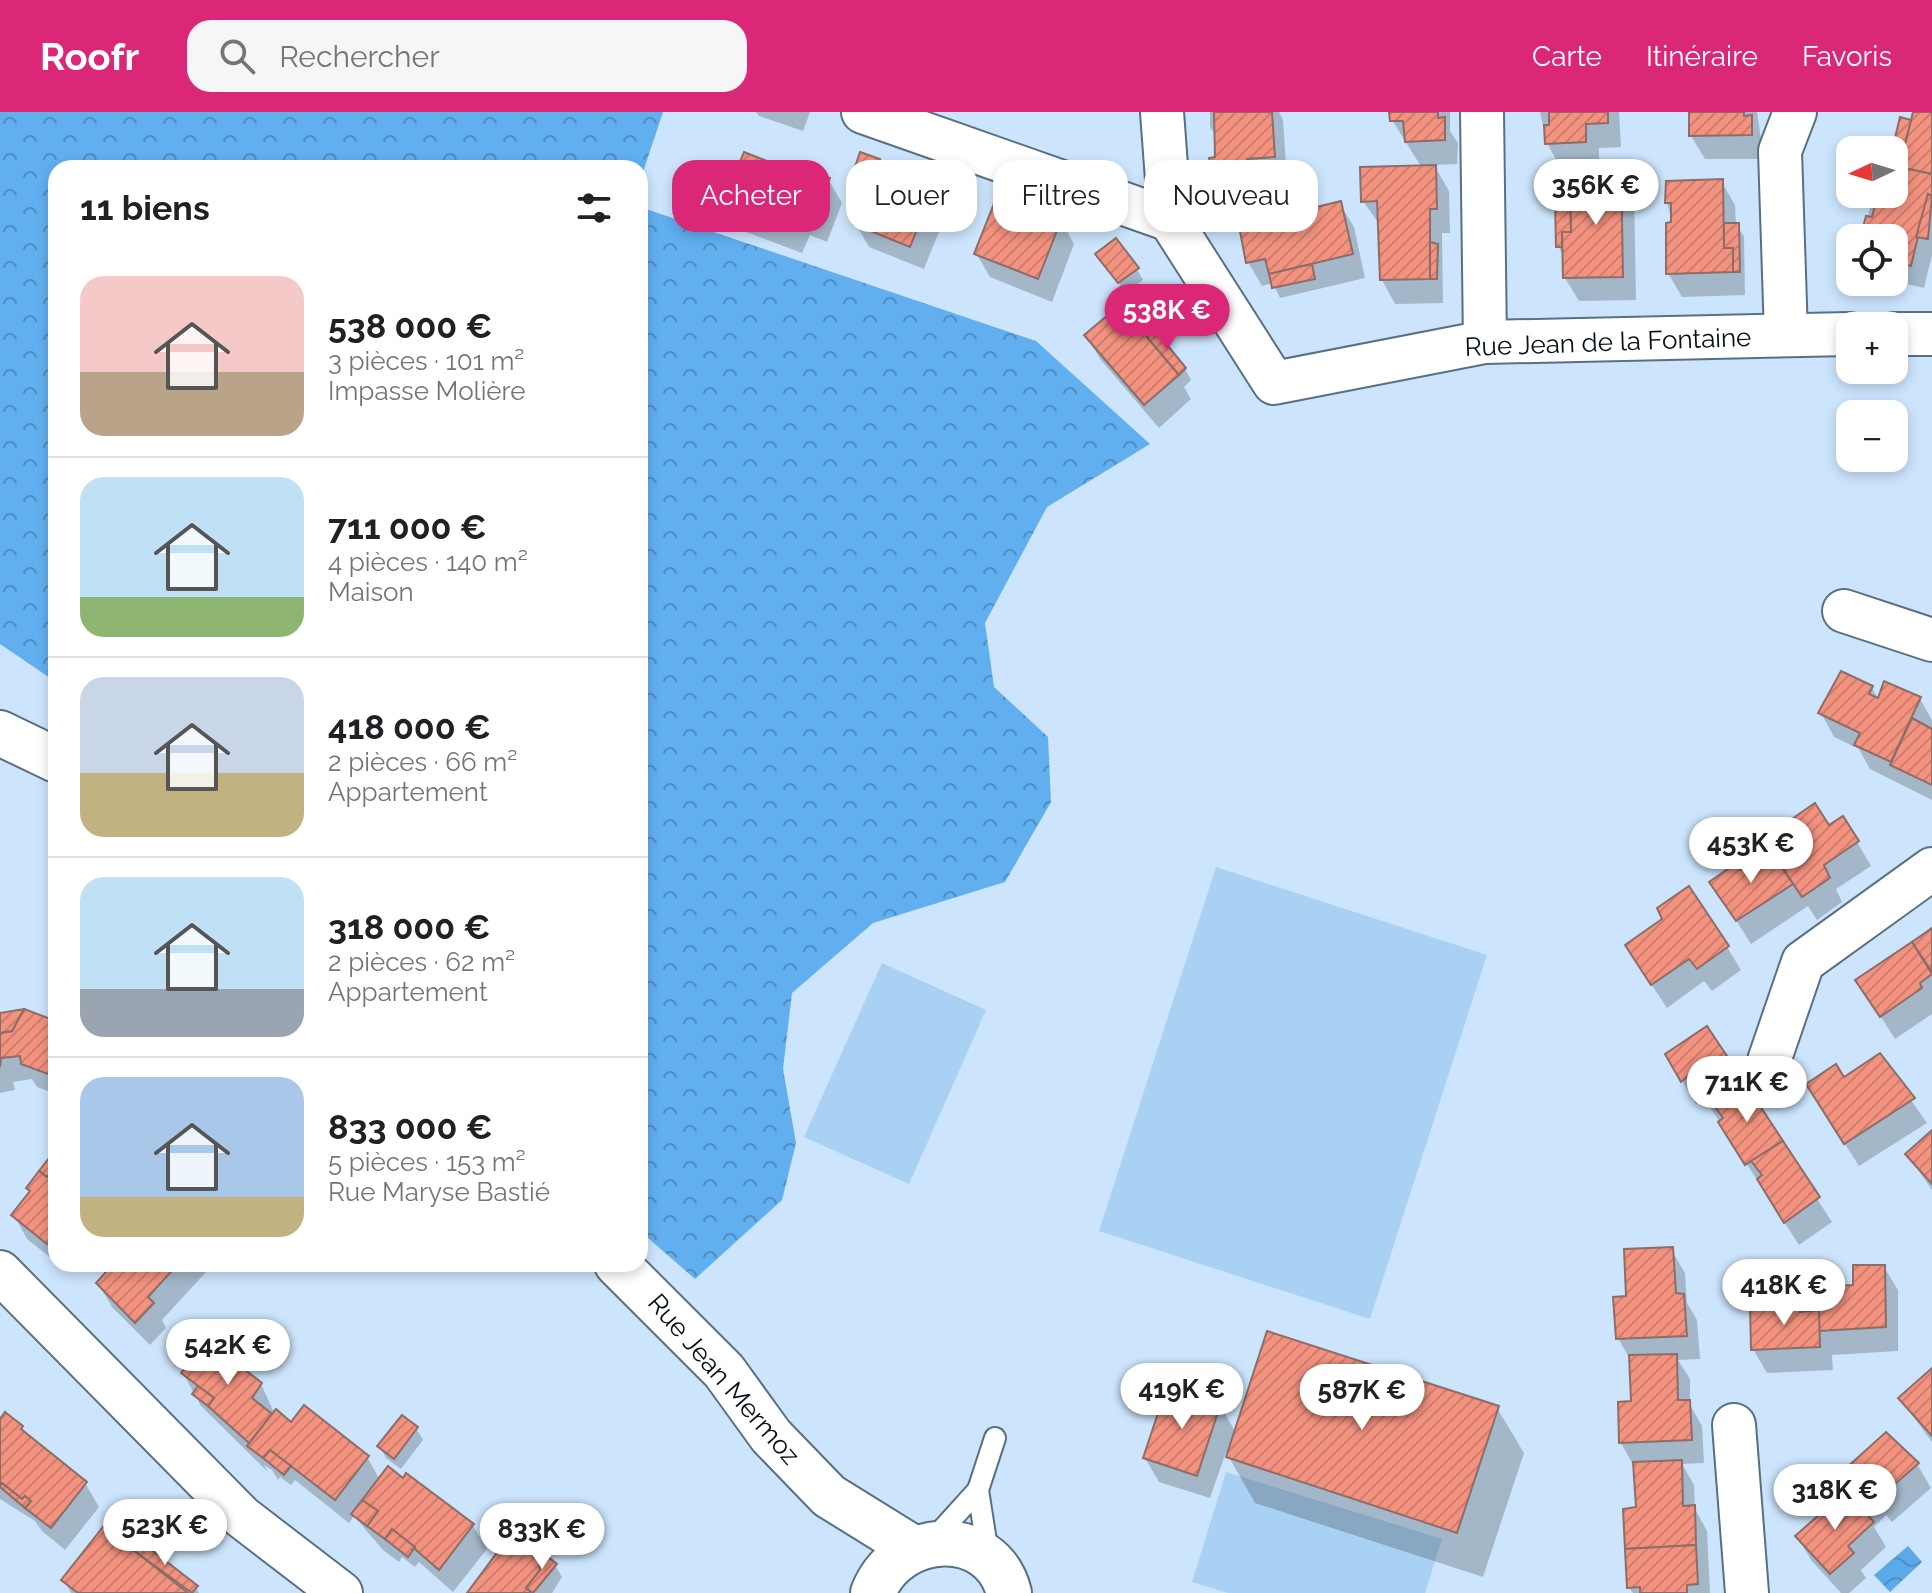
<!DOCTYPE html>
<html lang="fr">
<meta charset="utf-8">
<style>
body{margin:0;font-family:Raleway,sans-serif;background:#f6f6f6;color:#202124;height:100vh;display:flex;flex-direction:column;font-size:30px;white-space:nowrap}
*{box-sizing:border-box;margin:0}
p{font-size:26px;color:#757577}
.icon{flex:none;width:44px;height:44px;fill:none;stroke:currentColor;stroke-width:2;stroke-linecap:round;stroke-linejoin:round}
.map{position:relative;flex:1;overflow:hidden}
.panel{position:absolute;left:48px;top:48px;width:600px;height:1112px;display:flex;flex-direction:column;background:#fff;border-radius:24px;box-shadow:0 4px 12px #0003}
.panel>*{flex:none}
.guide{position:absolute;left:672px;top:48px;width:760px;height:72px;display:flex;gap:16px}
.needle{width:52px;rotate:266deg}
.controls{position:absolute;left:1836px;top:24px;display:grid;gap:16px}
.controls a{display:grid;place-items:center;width:72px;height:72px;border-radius:16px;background:#fff;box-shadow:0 4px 12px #0003;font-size:40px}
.price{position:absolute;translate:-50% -68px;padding:0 18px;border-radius:28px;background:#fff;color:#222;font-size:26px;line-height:52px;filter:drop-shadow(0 2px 4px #0008)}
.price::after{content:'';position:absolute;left:50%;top:48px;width:24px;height:18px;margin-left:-12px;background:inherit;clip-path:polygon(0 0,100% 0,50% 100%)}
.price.on{background:#db2777;color:#fff}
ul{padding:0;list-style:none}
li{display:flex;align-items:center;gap:24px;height:200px;padding:0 32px}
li+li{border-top:2px solid #e0e0e0}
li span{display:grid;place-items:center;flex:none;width:224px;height:160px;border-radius:24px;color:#555}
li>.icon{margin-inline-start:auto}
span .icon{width:96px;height:96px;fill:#fffc;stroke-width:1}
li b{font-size:34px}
h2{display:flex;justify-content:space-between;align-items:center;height:96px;padding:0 32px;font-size:34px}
.chip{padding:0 28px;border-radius:24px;background:#fff;box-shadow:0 4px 12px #0003;font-size:28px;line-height:72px}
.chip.on{background:#db2777;color:#fff}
header{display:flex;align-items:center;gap:48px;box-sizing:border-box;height:112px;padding:0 40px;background:#db2777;color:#fff}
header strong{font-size:38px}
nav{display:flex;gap:44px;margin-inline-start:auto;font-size:28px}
.search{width:560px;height:72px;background:#f6f6f6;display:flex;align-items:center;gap:20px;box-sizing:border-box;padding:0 28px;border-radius:24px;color:#757577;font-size:30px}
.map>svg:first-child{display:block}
</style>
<header>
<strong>Roofr</strong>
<div class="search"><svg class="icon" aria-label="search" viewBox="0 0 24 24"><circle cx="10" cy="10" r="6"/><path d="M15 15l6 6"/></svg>Rechercher</div>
<nav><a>Carte</a><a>Itinéraire</a><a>Favoris</a></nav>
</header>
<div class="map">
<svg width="1932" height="1481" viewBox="0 0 1932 1481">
<defs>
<pattern id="forest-crowns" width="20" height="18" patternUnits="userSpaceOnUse" patternTransform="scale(2)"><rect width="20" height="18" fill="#61afef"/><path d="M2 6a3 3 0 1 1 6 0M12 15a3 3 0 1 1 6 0" fill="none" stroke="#4e8dc1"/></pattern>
<pattern id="water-waves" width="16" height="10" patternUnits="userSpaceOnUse" patternTransform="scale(2)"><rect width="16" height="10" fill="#5ba9e8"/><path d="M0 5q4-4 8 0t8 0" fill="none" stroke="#4e90c6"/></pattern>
<pattern id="building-hatch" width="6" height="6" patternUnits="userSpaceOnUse" patternTransform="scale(2)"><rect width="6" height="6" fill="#f3927f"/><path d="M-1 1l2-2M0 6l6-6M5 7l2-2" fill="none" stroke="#cf7d6d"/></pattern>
</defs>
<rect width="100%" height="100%" fill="#cce5fc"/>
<g fill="url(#forest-crowns)">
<path d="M 0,0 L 663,0 L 640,69 L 640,56 L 56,56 L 56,570 L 0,532 Z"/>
<path d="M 640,95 L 1036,229 L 1150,332 L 1047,395 L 985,511 L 994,575 L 1048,625 L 1051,690 L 1005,770 L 873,811 L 792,881 L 783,957 L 796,1031 L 782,1088 L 695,1167 L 640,1119 Z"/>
</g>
<g fill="#a9d1f4">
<path d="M 1216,755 L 1487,843 L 1370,1207 L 1099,1119 Z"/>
<path d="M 882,851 L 986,898 L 909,1072 L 804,1025 Z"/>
<path d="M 1226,1360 L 1442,1427 L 1425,1481 L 1228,1481 L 1192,1470 Z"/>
</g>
<path fill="url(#water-waves)" d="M 1908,1434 L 1922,1450 L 1890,1480 L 1874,1463 Z"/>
<g fill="#0003">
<path d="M 756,0 L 810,0 L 803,19 L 759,4 Z"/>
<path d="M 1210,0 L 1279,0 L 1283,8 L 1287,68 L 1260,70 L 1260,88 L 1228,89 L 1214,65 L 1217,26 L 1210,15 Z"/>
<path d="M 1391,0 L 1450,0 L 1450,19 L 1458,31 L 1457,52 L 1434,53 L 1449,79 L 1450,121 L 1442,121 L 1443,191 L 1395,192 L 1382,168 L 1380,113 L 1363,89 L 1422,56 L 1392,8 Z"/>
<path d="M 1540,0 L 1619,0 L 1621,35 L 1599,36 L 1599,52 L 1620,52 L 1634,76 L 1636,188 L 1579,189 L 1565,166 L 1565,146 L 1558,134 L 1565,74 L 1592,73 L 1589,54 L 1560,55 L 1547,31 Z"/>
<path d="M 1691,0 L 1757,0 L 1764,47 L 1705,47 L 1691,24 Z"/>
<path d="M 1915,0 L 1932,0 L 1932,143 L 1924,176 L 1894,169 L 1894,126 L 1862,126 L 1872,89 L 1878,89 L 1880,82 L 1894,82 L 1894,43 Z"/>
<path d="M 878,49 L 882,56 L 933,76 L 947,100 L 924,157 L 869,135 L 855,111 L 861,95 L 850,76 Z"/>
<path d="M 828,67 L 842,91 L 827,130 L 810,123 L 802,141 L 738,117 L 725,93 L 809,68 Z"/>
<path d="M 1721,69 L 1735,93 L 1736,113 L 1744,124 L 1745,183 L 1682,185 L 1668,161 L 1673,112 L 1667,91 Z"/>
<path d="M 1340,92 L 1354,115 L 1365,166 L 1280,186 L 1273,171 L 1262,174 L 1248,150 Z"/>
<path d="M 1061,108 L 1074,132 L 1052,190 L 990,165 L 976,141 Z"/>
<path d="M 1097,142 L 1137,157 L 1143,168 L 1126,181 Z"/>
<path d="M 1124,221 L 1185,257 L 1191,268 L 1184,275 L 1191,287 L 1159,316 L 1100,247 L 1087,224 Z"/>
<path d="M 1842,561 L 1872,576 L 1879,588 L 1920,587 L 1932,608 L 1932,688 L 1870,657 L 1859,637 L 1834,625 L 1821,601 Z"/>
<path d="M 1828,716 L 1857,730 L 1871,754 L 1836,777 L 1842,790 L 1817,808 L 1808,794 L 1751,832 L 1712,770 L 1740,760 L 1773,739 Z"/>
<path d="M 1665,807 L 1727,835 L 1741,858 L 1712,879 L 1704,869 L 1667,896 L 1642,858 Z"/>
<path d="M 1932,819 L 1932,902 L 1895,927 L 1858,869 Z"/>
<path d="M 0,903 L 56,912 L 56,982 L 37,975 L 32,967 L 13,970 L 15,978 L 0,981 Z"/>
<path d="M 1707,917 L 1832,1110 L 1799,1133 L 1704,986 L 1696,992 L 1667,943 Z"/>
<path d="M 1880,944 L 1927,1011 L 1859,1054 L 1822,996 L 1843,968 Z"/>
<path d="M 1932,1020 L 1932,1078 L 1907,1042 Z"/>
<path d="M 56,1040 L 56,1150 L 27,1127 L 14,1103 L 31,1081 L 28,1076 Z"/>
<path d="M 1671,1137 L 1685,1161 L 1687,1191 L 1697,1208 L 1700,1247 L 1678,1248 L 1690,1267 L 1690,1293 L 1702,1314 L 1704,1351 L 1682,1352 L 1694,1373 L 1695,1397 L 1707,1419 L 1710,1481 L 1633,1481 L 1629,1475 L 1638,1397 L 1635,1356 L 1621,1331 L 1633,1291 L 1631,1249 L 1618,1226 L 1628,1186 Z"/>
<path d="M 115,1152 L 205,1152 L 206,1160 L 162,1208 L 166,1216 L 150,1233 L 112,1195 L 98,1171 Z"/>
<path d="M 1884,1155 L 1898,1178 L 1898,1239 L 1832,1243 L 1833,1258 L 1767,1261 L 1753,1237 L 1799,1192 L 1804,1202 L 1821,1200 L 1836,1184 Z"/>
<path d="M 239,1244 L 250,1264 L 261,1272 L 273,1298 L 291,1312 L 367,1345 L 380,1368 L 403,1368 L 406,1364 L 473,1414 L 487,1437 L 453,1480 L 419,1450 L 415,1455 L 402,1445 L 399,1450 L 383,1438 L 354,1404 L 349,1411 L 295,1368 L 291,1373 L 280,1365 L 278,1368 L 272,1358 L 264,1353 L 269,1361 L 201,1294 L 183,1261 Z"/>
<path d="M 1932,1259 L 1932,1330 L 1900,1286 Z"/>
<path d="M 1220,1293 L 1236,1321 L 1497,1296 L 1524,1341 L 1483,1465 L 1255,1391 L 1226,1340 L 1210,1386 L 1159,1370 L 1145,1346 Z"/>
<path d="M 0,1310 L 22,1315 L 27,1325 L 85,1371 L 99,1395 L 65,1438 L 42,1419 L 35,1409 L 0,1387 Z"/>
<path d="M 416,1316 L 423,1328 L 401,1357 L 386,1346 L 380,1334 Z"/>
<path d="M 1917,1352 L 1931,1376 L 1892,1410 L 1886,1403 L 1874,1415 L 1886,1435 L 1861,1458 L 1866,1466 L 1849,1481 L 1841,1481 L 1811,1448 L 1797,1424 L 1846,1382 L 1837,1366 Z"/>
<path d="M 110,1409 L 196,1476 L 199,1481 L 71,1481 L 64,1468 Z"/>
<path d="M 555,1453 L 562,1465 L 552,1481 L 470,1481 Z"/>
</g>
<g fill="url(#building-hatch)" stroke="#8d6d67" stroke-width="2">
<path d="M 1214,0 L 1272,0 L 1275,45 L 1247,47 L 1247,65 L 1212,66 L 1209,46 L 1215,45 Z"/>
<path d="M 1389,0 L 1438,0 L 1438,6 L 1445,5 L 1445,28 L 1405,30 L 1403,9 L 1390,9 Z"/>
<path d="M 1549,0 L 1608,0 L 1608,11 L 1586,12 L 1586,30 L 1545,32 L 1544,13 L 1549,13 Z"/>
<path d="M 1689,0 L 1744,0 L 1744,4 L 1752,3 L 1752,23 L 1689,24 Z"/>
<path d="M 1913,0 L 1932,0 L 1932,62 L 1894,54 L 1894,30 L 1905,32 Z"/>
<path d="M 1900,5 L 1911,8 L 1905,32 L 1894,30 Z"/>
<path d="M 744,40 L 808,65 L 811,59 L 830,66 L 813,107 L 797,101 L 789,118 L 722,93 Z"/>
<path d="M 860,40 L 880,47 L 875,59 L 907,72 L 909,65 L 934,75 L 910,135 L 853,112 L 864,83 L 848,76 Z"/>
<path d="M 1586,50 L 1621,50 L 1623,165 L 1563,166 L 1562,120 L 1571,120 L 1570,88 L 1592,87 Z"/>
<path d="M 878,52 L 909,65 L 907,72 L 875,59 Z"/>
<path d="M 1436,53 L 1437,97 L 1430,97 L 1430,167 L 1380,168 L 1377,89 L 1361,90 L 1360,55 Z"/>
<path d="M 1894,54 L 1932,62 L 1932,84 L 1928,82 L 1911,154 L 1894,149 L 1894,126 L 1860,126 L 1866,104 L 1872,105 L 1878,82 L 1894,82 Z"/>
<path d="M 1723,67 L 1724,136 L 1733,136 L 1733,160 L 1666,162 L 1666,111 L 1671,110 L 1671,91 L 1665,91 L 1666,69 Z"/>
<path d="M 1592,71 L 1592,87 L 1563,88 L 1563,72 Z"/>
<path d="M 998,81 L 1044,99 L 1040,108 L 995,89 Z"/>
<path d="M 1928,82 L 1932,84 L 1928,127 L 1916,125 Z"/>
<path d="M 1555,88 L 1570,88 L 1571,120 L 1562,120 L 1562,135 L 1556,135 Z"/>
<path d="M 995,89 L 1040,108 L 1044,99 L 1062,106 L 1038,167 L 974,142 Z"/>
<path d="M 1341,89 L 1353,142 L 1269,162 L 1265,147 L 1246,151 L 1239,114 Z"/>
<path d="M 1724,111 L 1739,111 L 1740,160 L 1733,160 L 1733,136 L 1724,136 Z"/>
<path d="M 1116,126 L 1139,156 L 1118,171 L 1095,142 Z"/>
<path d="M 1430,130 L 1438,132 L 1437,167 L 1430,167 Z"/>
<path d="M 1312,152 L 1315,167 L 1272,176 L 1269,162 Z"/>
<path d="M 1141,201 L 1155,218 L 1147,225 L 1179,263 L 1144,293 L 1084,223 L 1109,202 L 1124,218 Z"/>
<path d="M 1155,218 L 1186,256 L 1179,263 L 1147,225 Z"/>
<path d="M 1841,559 L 1873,574 L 1869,582 L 1878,586 L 1884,569 L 1921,585 L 1891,650 L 1854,633 L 1860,621 L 1818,601 Z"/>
<path d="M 1912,606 L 1932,617 L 1932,673 L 1890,653 Z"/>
<path d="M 1815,691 L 1829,713 L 1843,704 L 1859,729 L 1824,753 L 1830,766 L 1802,785 L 1763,727 Z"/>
<path d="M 1770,738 L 1793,772 L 1736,809 L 1709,770 L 1735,752 L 1741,758 Z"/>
<path d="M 1689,774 L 1729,834 L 1697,857 L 1689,847 L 1651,873 L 1625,833 L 1662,807 L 1657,796 Z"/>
<path d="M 1932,816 L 1932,860 L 1912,830 Z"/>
<path d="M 1912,830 L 1932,862 L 1920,871 L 1922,876 L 1880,905 L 1855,868 Z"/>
<path d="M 24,897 L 56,909 L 56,951 L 51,963 L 21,952 L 20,944 L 1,946 L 0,955 L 0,921 L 12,919 Z"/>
<path d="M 24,897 L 12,919 L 0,921 L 0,901 Z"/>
<path d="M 1707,914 L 1745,971 L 1709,995 L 1689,963 L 1681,970 L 1665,942 Z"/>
<path d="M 1880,941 L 1915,986 L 1844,1032 L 1806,972 L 1836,952 L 1844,965 Z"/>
<path d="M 1745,971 L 1783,1029 L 1745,1053 L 1718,1010 L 1723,1006 L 1713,992 Z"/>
<path d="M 1932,1018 L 1932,1072 L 1905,1042 Z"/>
<path d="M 1783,1029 L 1820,1085 L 1784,1111 L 1757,1067 L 1762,1063 L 1751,1049 Z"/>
<path d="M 56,1037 L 56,1053 L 47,1065 L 39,1059 Z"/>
<path d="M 56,1053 L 56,1121 L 47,1132 L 11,1103 L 30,1079 L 26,1076 L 39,1059 L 47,1065 Z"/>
<path d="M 1673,1135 L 1676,1181 L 1684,1182 L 1687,1224 L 1616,1227 L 1613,1185 L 1626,1184 L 1624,1137 Z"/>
<path d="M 113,1152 L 178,1152 L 148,1185 L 154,1191 L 135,1211 L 96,1171 Z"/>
<path d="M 1853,1153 L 1885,1153 L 1886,1215 L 1819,1219 L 1817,1183 L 1834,1182 L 1833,1174 L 1853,1173 Z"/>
<path d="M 1800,1190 L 1800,1200 L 1819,1198 L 1820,1235 L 1751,1238 L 1750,1194 Z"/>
<path d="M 1267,1219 L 1499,1294 L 1457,1421 L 1226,1345 Z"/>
<path d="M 211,1221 L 240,1243 L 235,1250 L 262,1271 L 252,1286 L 272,1302 L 249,1331 L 208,1294 L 214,1286 L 181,1261 Z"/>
<path d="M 1677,1242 L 1678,1288 L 1690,1288 L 1692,1328 L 1619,1331 L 1618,1290 L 1631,1289 L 1629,1243 Z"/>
<path d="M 1932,1256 L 1932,1324 L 1898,1286 Z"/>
<path d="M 198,1274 L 214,1286 L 208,1294 L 192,1282 Z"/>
<path d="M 1167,1274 L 1221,1291 L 1197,1364 L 1143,1346 Z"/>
<path d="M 304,1293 L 369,1344 L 335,1388 L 270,1338 L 263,1346 L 247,1334 L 276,1297 L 291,1310 Z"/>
<path d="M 5,1300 L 23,1314 L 21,1317 L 87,1370 L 51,1416 L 25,1396 L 31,1389 L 25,1384 L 22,1387 L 2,1371 L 0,1373 L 0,1307 Z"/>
<path d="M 402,1303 L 418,1315 L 394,1347 L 377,1334 Z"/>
<path d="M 1886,1320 L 1919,1351 L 1878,1387 L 1871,1381 L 1859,1393 L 1835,1366 Z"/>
<path d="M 270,1338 L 291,1354 L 284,1363 L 263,1346 Z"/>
<path d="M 1682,1348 L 1683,1394 L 1695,1393 L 1696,1433 L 1625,1437 L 1623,1397 L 1636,1395 L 1633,1350 Z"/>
<path d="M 388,1354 L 403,1366 L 406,1361 L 474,1412 L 439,1458 L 392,1417 L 385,1427 L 367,1414 L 378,1399 L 362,1388 Z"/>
<path d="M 2,1371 L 22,1387 L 25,1384 L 31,1389 L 25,1396 L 0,1375 Z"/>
<path d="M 1846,1379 L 1874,1410 L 1848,1434 L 1854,1441 L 1830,1462 L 1795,1424 Z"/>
<path d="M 362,1388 L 378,1399 L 367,1414 L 351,1402 Z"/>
<path d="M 110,1406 L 140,1429 L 132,1437 L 188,1481 L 78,1481 L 61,1468 Z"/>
<path d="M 392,1417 L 415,1435 L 408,1445 L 385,1427 Z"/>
<path d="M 513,1419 L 538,1437 L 540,1458 L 526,1476 L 533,1481 L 467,1481 Z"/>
<path d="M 140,1429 L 198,1474 L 192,1481 L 132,1437 Z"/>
<path d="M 1696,1433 L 1698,1472 L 1687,1473 L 1687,1481 L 1640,1481 L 1640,1475 L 1627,1476 L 1625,1437 Z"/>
<path d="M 538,1437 L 557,1452 L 533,1481 L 526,1476 L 540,1458 Z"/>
</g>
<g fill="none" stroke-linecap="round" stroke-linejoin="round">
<defs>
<g id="service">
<path d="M 930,1431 L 978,1378"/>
<path d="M 988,1442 L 978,1378 L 995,1326"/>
</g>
<g id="minor">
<path d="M 863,0 L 1170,108"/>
<path d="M 1162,0 L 1170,108 L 1274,271 L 1485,230 L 1850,222"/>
<path d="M 1482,0 L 1485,230"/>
<path d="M 1894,222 L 1932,222"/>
<path d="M 1786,223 L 1780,39 L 1795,0"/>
<path d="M 1844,499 L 1932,528"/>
<path d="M 1769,949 L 1803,850 L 1932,757"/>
<path d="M 0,1160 L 242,1405 L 341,1481"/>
<path d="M 1734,1313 L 1747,1481"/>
</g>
<g id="tertiary">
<path d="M 0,621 L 56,648"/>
<path d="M 617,1152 L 724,1259 L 771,1324 L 829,1384 L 913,1436"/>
<path d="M 873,1481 C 898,1417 992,1413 1009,1481"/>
</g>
</defs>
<use href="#service" stroke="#597083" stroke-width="24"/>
<use href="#minor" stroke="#597083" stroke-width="46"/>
<use href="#tertiary" stroke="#597083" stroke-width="48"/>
<use href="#service" stroke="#fff" stroke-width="20"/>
<use href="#minor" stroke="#fff" stroke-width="42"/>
<use href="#tertiary" stroke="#fff" stroke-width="44"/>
</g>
<g text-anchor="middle" stroke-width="6" stroke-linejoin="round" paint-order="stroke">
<g font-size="26" fill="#071017" stroke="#fff">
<text transform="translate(1608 230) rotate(-2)" y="9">Rue Jean de la Fontaine</text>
<text transform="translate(724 1267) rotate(49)" y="9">Rue Jean Mermoz</text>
</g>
</g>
</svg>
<div class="controls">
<a><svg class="needle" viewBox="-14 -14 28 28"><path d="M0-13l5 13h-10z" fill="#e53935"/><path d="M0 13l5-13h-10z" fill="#757577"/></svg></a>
<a><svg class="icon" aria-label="locate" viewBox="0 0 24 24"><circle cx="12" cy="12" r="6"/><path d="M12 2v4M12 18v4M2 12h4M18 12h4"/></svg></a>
<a>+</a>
<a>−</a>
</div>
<b class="price" style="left:1596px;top:115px">356K €</b>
<b class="price on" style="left:1167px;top:240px">538K €</b>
<b class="price" style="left:1751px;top:773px">453K €</b>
<b class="price" style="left:1747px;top:1012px">711K €</b>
<b class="price" style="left:1784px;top:1215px">418K €</b>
<b class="price" style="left:228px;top:1275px">542K €</b>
<b class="price" style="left:1182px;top:1319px">419K €</b>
<b class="price" style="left:1362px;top:1320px">587K €</b>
<b class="price" style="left:1835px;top:1420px">318K €</b>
<b class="price" style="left:165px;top:1455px">523K €</b>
<b class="price" style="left:542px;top:1459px">833K €</b>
<div class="guide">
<a class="chip on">Acheter</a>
<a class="chip">Louer</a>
<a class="chip">Filtres</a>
<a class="chip">Nouveau</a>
</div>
<section class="panel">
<h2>11 biens<svg class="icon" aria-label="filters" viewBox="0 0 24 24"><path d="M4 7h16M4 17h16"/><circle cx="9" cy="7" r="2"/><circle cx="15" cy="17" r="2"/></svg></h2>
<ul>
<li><span style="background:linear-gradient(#f6c9c9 60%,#b9a48a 0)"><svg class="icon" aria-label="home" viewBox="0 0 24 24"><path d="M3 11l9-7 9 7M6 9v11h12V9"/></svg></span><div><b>538 000 €</b><p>3 pièces · 101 m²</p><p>Impasse Molière</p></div></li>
<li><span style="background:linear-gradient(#bfe0f5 75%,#8fb573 0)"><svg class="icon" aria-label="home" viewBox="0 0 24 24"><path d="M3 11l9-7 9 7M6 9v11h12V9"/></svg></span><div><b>711 000 €</b><p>4 pièces · 140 m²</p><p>Maison</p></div></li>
<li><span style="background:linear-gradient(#c9d6e8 60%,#c2b280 0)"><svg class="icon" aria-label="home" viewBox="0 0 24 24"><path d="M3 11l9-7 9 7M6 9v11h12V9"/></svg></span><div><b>418 000 €</b><p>2 pièces · 66 m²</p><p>Appartement</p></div></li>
<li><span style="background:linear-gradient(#bfe0f5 70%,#9aa5b1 0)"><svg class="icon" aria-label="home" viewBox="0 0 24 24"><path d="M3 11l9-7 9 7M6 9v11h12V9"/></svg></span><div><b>318 000 €</b><p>2 pièces · 62 m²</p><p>Appartement</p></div></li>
<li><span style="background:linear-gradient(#a9c7e8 75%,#c2b280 0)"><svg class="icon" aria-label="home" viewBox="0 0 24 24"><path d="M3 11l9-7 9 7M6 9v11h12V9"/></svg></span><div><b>833 000 €</b><p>5 pièces · 153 m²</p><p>Rue Maryse Bastié</p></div></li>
</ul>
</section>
</div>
